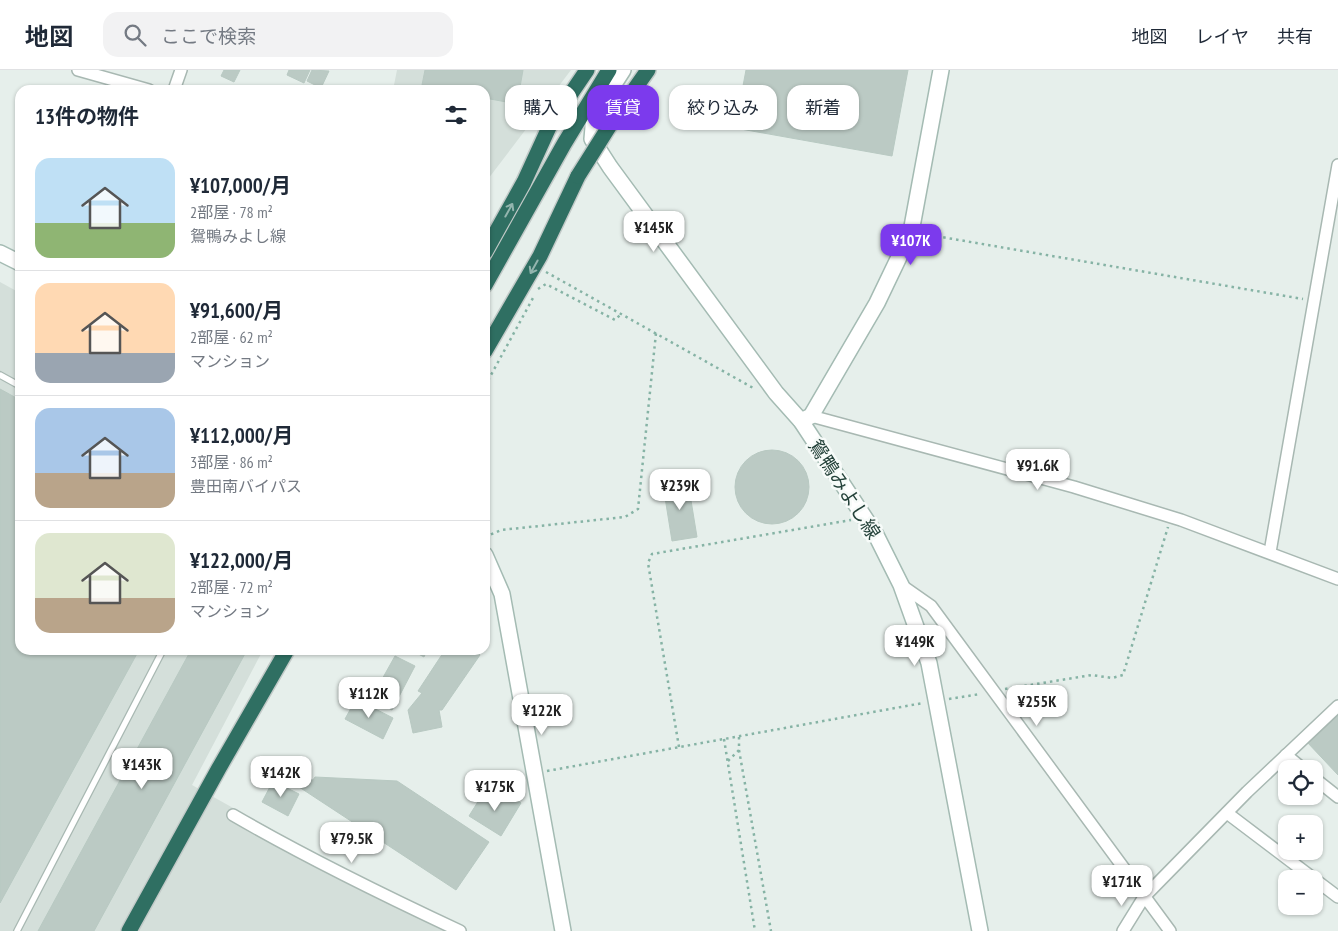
<!DOCTYPE html>
<html lang="ja">
<meta charset="utf-8">
<style>
body{margin:0;font-family:"PT Sans Narrow","Noto Sans JP",sans-serif;background:#f2f2f3;color:#1f2937;height:100vh;display:flex;flex-direction:column;font-size:19px;white-space:nowrap}
*{box-sizing:border-box;margin:0}
p{font-size:16px;color:#747a83}
.icon{flex:none;width:28px;height:28px;fill:none;stroke:currentColor;stroke-width:2;stroke-linecap:round;stroke-linejoin:round}
.map{position:relative;flex:1;overflow:hidden}
.sheet{position:absolute;left:15px;top:15px;width:475px;height:570px;display:flex;flex-direction:column;background:#fff;border-radius:15px;box-shadow:0 1px 4px #0004}
.sheet>*{flex:none}
.hud{position:absolute;left:505px;top:15px;width:475px;height:45px;display:flex;gap:10px}
.tools{position:absolute;left:1278px;top:690px;display:grid;gap:10px}
.tools a{display:grid;place-items:center;width:45px;height:45px;border-radius:10px;background:#fff;box-shadow:0 1px 4px #0004;font-size:25px}
.price{position:absolute;translate:-50% -42px;padding:0 11px;border-radius:10px;background:#fff;color:#222;font-size:16px;line-height:32px;filter:drop-shadow(0 1px 2px #0008)}
.price::after{content:'';position:absolute;left:50%;top:30px;width:15px;height:11px;margin-left:-8px;background:inherit;clip-path:polygon(0 0,100% 0,50% 100%)}
.price.active{background:#7c3aed;color:#fff}
ul{padding:0;list-style:none}
li{display:flex;align-items:center;gap:15px;height:125px;padding:0 20px}
li+li{border-top:1px solid #e0e1e3}
li span{display:grid;place-items:center;flex:none;width:140px;height:100px;border-radius:15px;color:#555}
li>.icon{margin-inline-start:auto}
span .icon{width:60px;height:60px;fill:#fffc;stroke-width:1}
li b{font-size:21px}
h2{display:flex;justify-content:space-between;align-items:center;height:60px;padding:0 20px;font-size:21px}
.tag{padding:0 18px;border-radius:15px;background:#fff;box-shadow:0 1px 4px #0004;font-size:18px;line-height:45px}
.tag.active{background:#7c3aed;color:#fff}
header{display:flex;align-items:center;gap:30px;box-sizing:border-box;height:70px;padding:0 25px;background:#fff;border-bottom:1px solid #e0e1e3}
header strong{font-size:24px}
nav{display:flex;gap:28px;margin-inline-start:auto;font-size:18px}
.search{width:350px;height:45px;background:#f2f2f3;display:flex;align-items:center;gap:12px;box-sizing:border-box;padding:0 18px;border-radius:15px;color:#747a83;font-size:19px}
.map>svg:first-child{display:block}
</style>
<header>
<strong>地図</strong>
<div class="search"><svg class="icon" aria-label="search" viewBox="0 0 24 24"><circle cx="10" cy="10" r="6"/><path d="M15 15l6 6"/></svg>ここで検索</div>
<nav><a>地図</a><a>レイヤ</a><a>共有</a></nav>
</header>
<div class="map">
<svg width="1338" height="861" viewBox="0 0 1338 861">
<rect width="100%" height="100%" fill="#e6efeb"/>
<g fill="#d4dfda">
<path d="M 397,0 L 571,0 L 485,113 L 485,20 L 393,20 Z"/>
<path d="M 0,212 L 20,223 L 20,580 L 263,580 L 192,715 L 454,861 L 0,861 Z"/>
</g>
<g fill="#bbcac4" stroke="#b8c9c2">
<path d="M 224,0 L 240,0 L 234,12 L 221,6 Z"/>
<path d="M 289,0 L 310,0 L 304,13 L 287,5 Z"/>
<path d="M 312,0 L 329,1 L 321,18 L 307,11 Z"/>
<path d="M 425,0 L 523,0 L 517,34 L 485,28 L 485,20 L 446,20 L 422,15 Z"/>
<path d="M 746,0 L 908,0 L 892,86 L 735,58 Z"/>
<path d="M 0,319 L 20,330 L 20,580 L 139,580 L 0,833 Z"/>
<circle cx="772" cy="417" r="37"/>
<path d="M 688,412 L 697,467 L 672,471 L 663,415 Z"/>
<path d="M 191,580 L 247,580 L 94,861 L 38,861 Z"/>
<path d="M 411,580 L 427,580 L 424,587 Z"/>
<path d="M 445,580 L 473,580 L 480,585 L 442,640 L 439,640 L 442,657 L 413,663 L 408,640 L 422,623 L 418,621 Z"/>
<path d="M 395,586 L 415,596 L 392,640 L 371,629 Z"/>
<path d="M 356,629 L 393,648 L 383,669 L 345,649 Z"/>
<path d="M 1338,643 L 1338,705 L 1307,672 Z"/>
<path d="M 315,707 L 397,711 L 489,772 L 456,820 L 293,713 L 297,708 L 313,710 Z"/>
<path d="M 273,711 L 299,724 L 288,746 L 262,732 Z"/>
<path d="M 502,721 L 521,733 L 501,766 L 469,746 L 484,722 L 496,729 Z"/>
</g>
<g fill="none" stroke-linecap="round" stroke-linejoin="round">
<defs>
<g id="lane">
<path d="M 0,305 L 20,316"/>
<path d="M 17,861 L 163,580"/>
</g>
<g id="street">
<path d="M 78,0 L 149,20"/>
<path d="M 174,20 L 181,0"/>
<path d="M 811,346 L 1074,417 L 1181,450 L 1338,509"/>
<path d="M 1270,482 L 1338,95"/>
<path d="M 901,515 L 931,536 L 1170,861"/>
<path d="M 1286,685 L 1303,699"/>
<path d="M 1314,708 L 1338,727"/>
<path d="M 1227,743 L 1338,827"/>
<path d="M 233,745 C 307,788 383,825 460,861"/>
<path d="M 1123,861 L 1144,827 L 1247,722 L 1338,636"/>
</g>
<g id="secondary">
<path d="M 623,0 L 594,45 L 592,69 L 610,97 L 776,323 L 801,351 L 876,465 L 901,515 L 929,593 L 980,861"/>
<path d="M 0,183 L 20,193"/>
<path d="M 801,351 L 811,346 L 877,233 L 911,162 L 941,0"/>
<path d="M 485,485 L 502,524 L 563,861"/>
</g>
<g id="highway">
<path d="M 617,44 L 648,0"/>
<path d="M 485,182 L 524,112 L 551,53 L 587,0"/>
<path d="M 485,215 L 564,74 L 609,0"/>
<path d="M 485,281 L 540,186 L 578,106"/>
<path d="M 129,861 L 219,698 L 287,580"/>
</g>
</defs>
<use href="#lane" stroke="#a8b8b2" stroke-width="8"/>
<use href="#street" stroke="#a8b8b2" stroke-width="14"/>
<use href="#secondary" stroke="#a4bbb3" stroke-width="18"/>
<use href="#highway" stroke="#c2cac8" stroke-width="18"/>
<g stroke="#86b3a5" stroke-width="2.5" stroke-dasharray="2.5 4" stroke-linecap="butt">
<path d="M 924,164 L 1303,229"/>
<path d="M 546,202 L 755,319"/>
<path d="M 538,219 L 546,214 L 615,250 L 621,244"/>
<path d="M 485,316 L 533,228"/>
<path d="M 485,467 L 501,460 L 625,447 L 638,439 L 656,263"/>
<path d="M 1005,619 L 1092,605 L 1112,608 L 1123,605 L 1168,457"/>
<path d="M 949,629 L 980,624"/>
<path d="M 724,669 L 755,861"/>
<path d="M 679,677 L 648,493 L 652,484 L 851,450"/>
<path d="M 739,680 L 771,861"/>
<path d="M 728,691 L 739,680 L 739,666"/>
<path d="M 547,701 L 923,633"/>
</g>
<use href="#lane" stroke="#fff" stroke-width="5.5"/>
<use href="#street" stroke="#fff" stroke-width="11"/>
<use href="#secondary" stroke="#fff" stroke-width="15"/>
<use href="#highway" stroke="#2f6f62" stroke-width="15"/>
<defs>
<path id="highway-bridge" d="M 578,106 L 617,44"/>
</defs>
<use href="#highway-bridge" stroke="#c2cac8" stroke-width="18" stroke-linecap="butt"/>
<use href="#highway-bridge" stroke="#2f6f62" stroke-width="15"/>
</g>
<defs><path id="oneway-shaft" d="M-6 0H5M1.5-3L5.5 0L1.5 3" fill="none" stroke-width="1.6" stroke-linecap="round" stroke-linejoin="round" transform="scale(1.25)"/></defs>
<g stroke="#93b5ae">
<use href="#oneway-shaft" transform="translate(509 140) rotate(-61)"/>
<use href="#oneway-shaft" transform="translate(534 197) rotate(119)"/>
</g>
<g text-anchor="middle" stroke-width="5" stroke-linejoin="round" paint-order="stroke">
<g font-size="19" fill="#24423a" stroke="#f7fbf9">
<text transform="translate(845 419) rotate(57)" y="7">鴛鴨みよし線</text>
</g>
</g>
</svg>
<div class="tools">
<a><svg class="icon" aria-label="locate" viewBox="0 0 24 24"><circle cx="12" cy="12" r="6"/><path d="M12 2v4M12 18v4M2 12h4M18 12h4"/></svg></a>
<a>+</a>
<a>−</a>
</div>
<b class="price" style="left:654px;top:183px">¥145K</b>
<b class="price active" style="left:911px;top:196px">¥107K</b>
<b class="price" style="left:1038px;top:421px">¥91.6K</b>
<b class="price" style="left:680px;top:441px">¥239K</b>
<b class="price" style="left:915px;top:597px">¥149K</b>
<b class="price" style="left:369px;top:649px">¥112K</b>
<b class="price" style="left:1037px;top:657px">¥255K</b>
<b class="price" style="left:542px;top:666px">¥122K</b>
<b class="price" style="left:142px;top:720px">¥143K</b>
<b class="price" style="left:281px;top:728px">¥142K</b>
<b class="price" style="left:495px;top:742px">¥175K</b>
<b class="price" style="left:352px;top:794px">¥79.5K</b>
<b class="price" style="left:1122px;top:837px">¥171K</b>
<div class="hud">
<a class="tag">購入</a>
<a class="tag active">賃貸</a>
<a class="tag">絞り込み</a>
<a class="tag">新着</a>
</div>
<section class="sheet">
<h2>13件の物件<svg class="icon" aria-label="filters" viewBox="0 0 24 24"><path d="M4 7h16M4 17h16"/><circle cx="9" cy="7" r="2"/><circle cx="15" cy="17" r="2"/></svg></h2>
<ul>
<li><span style="background:linear-gradient(#bfe0f5 65%,#8fb573 0)"><svg class="icon" aria-label="home" viewBox="0 0 24 24"><path d="M3 11l9-7 9 7M6 9v11h12V9"/></svg></span><div><b>¥107,000/月</b><p>2部屋 · 78 m²</p><p>鴛鴨みよし線</p></div></li>
<li><span style="background:linear-gradient(#ffd9b3 70%,#9aa5b1 0)"><svg class="icon" aria-label="home" viewBox="0 0 24 24"><path d="M3 11l9-7 9 7M6 9v11h12V9"/></svg></span><div><b>¥91,600/月</b><p>2部屋 · 62 m²</p><p>マンション</p></div></li>
<li><span style="background:linear-gradient(#a9c7e8 65%,#b9a48a 0)"><svg class="icon" aria-label="home" viewBox="0 0 24 24"><path d="M3 11l9-7 9 7M6 9v11h12V9"/></svg></span><div><b>¥112,000/月</b><p>3部屋 · 86 m²</p><p>豊田南バイパス</p></div></li>
<li><span style="background:linear-gradient(#dfe7d0 65%,#b9a48a 0)"><svg class="icon" aria-label="home" viewBox="0 0 24 24"><path d="M3 11l9-7 9 7M6 9v11h12V9"/></svg></span><div><b>¥122,000/月</b><p>2部屋 · 72 m²</p><p>マンション</p></div></li>
</ul>
</section>
</div>
